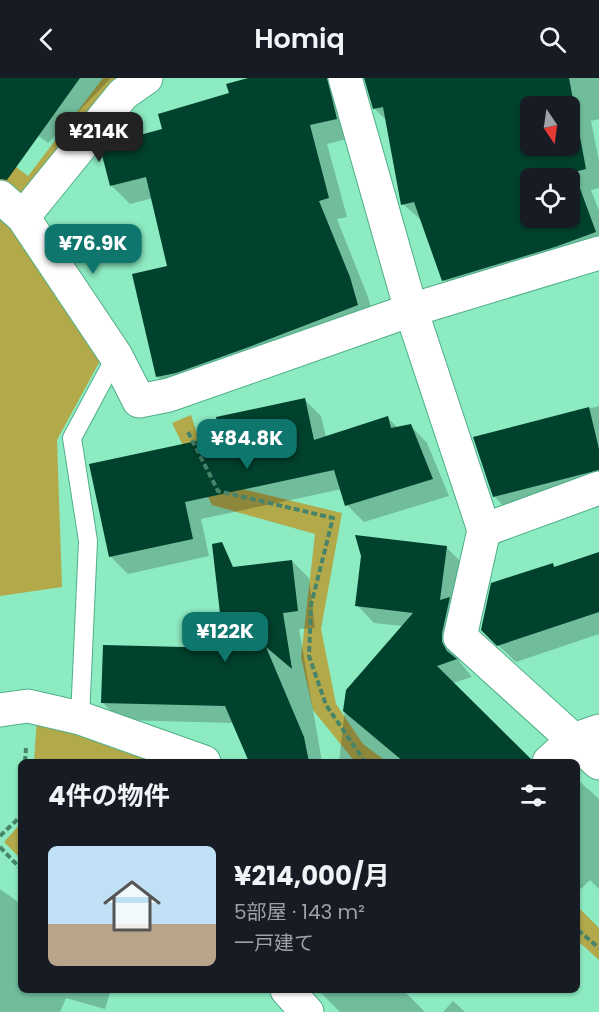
<!DOCTYPE html>
<html lang="ja">
<meta charset="utf-8">
<style>
body{margin:0;font-family:Poppins,"Noto Sans JP",sans-serif;background:#242831;color:#f1f3f6;height:100vh;display:flex;flex-direction:column;font-size:22px;white-space:nowrap}
*{box-sizing:border-box;margin:0}
p{font-size:20px;color:#9ea1a6}
.icon{flex:none;width:33px;height:33px;fill:none;stroke:currentColor;stroke-width:2;stroke-linecap:round;stroke-linejoin:round}
.map{position:relative;flex:1;overflow:hidden}
.side{position:absolute;left:18px;top:681px;width:562px;height:234px;display:flex;flex-direction:column;background:#171b24;border-radius:9px;box-shadow:0 2px 4px #0004}
.side>*{flex:none}
.needle{width:39px;rotate:167deg}
.tools{position:absolute;left:520px;top:18px;display:grid;gap:12px}
.tools a{display:grid;place-items:center;width:60px;height:60px;border-radius:9px;background:#171b24;box-shadow:0 2px 4px #0004;font-size:30px}
.price{position:absolute;translate:-50% -51px;padding:0 14px;border-radius:12px;background:#0f766e;color:#fff;font-size:20px;line-height:39px;filter:drop-shadow(0 2px 3px #0008)}
.price::after{content:'';position:absolute;left:50%;top:36px;width:18px;height:14px;margin-left:-9px;background:inherit;clip-path:polygon(0 0,100% 0,50% 100%)}
.price.active{background:#222;color:#fff}
ul{padding:0;list-style:none}
li{display:flex;align-items:center;gap:18px;height:150px;padding:0 30px}
li span{display:grid;place-items:center;flex:none;width:168px;height:120px;border-radius:9px;color:#555}
li>.icon{margin-inline-start:auto}
span .icon{width:72px;height:72px;fill:#fffc;stroke-width:1}
li b{font-size:26px}
h2{display:flex;justify-content:space-between;align-items:center;height:72px;padding:0 30px;font-size:26px}
header{display:flex;justify-content:space-between;align-items:center;height:78px;padding:0 30px;background:#171b24;font-size:27px;font-weight:600}
.map>svg:first-child{display:block}
</style>
<header><svg class="icon" aria-label="back" viewBox="0 0 24 24"><path d="M15 5l-7 7 7 7"/></svg>Homiq<svg class="icon" aria-label="search" viewBox="0 0 24 24"><circle cx="10" cy="10" r="6"/><path d="M15 15l6 6"/></svg></header>
<div class="map">
<svg width="599" height="934" viewBox="0 0 599 934">
<rect width="100%" height="100%" fill="#8debc2"/>
<g fill="#b1a94a">
<path d="M 103,0 L 146,0 L 23,139 L 0,123 L 0,77 L 28,98 Z"/>
<path d="M 0,134 L 101,281 L 57,362 L 62,509 L 0,518 Z"/>
<path d="M 191,337 L 213,404 L 342,435 L 321,551 L 336,626 L 363,666 L 387,684 L 355,684 L 313,632 L 301,579 L 315,456 L 212,427 L 172,345 Z"/>
<path d="M 37,639 L 178,684 L 34,684 Z"/>
<path d="M 21,745 L 21,781 L 4,764 Z"/>
<path d="M 578,829 L 599,850 L 599,882 L 578,863 Z"/>
</g>
<g fill="#0003" fill-rule="evenodd">
<path d="M 0,0 L 111,0 L 48,65 L 0,30 Z"/>
<path d="M 254,0 L 359,0 L 355,59 L 327,66 L 347,139 L 337,141 L 368,219 L 376,245 L 176,317 L 158,299 L 169,189 L 153,120 L 130,126 L 112,108 L 103,73 L 164,52 L 231,16 Z"/>
<path d="M 366,0 L 599,0 L 599,41 L 591,43 L 599,83 L 599,110 L 591,112 L 599,133 L 599,178 L 462,221 L 444,202 L 423,144 L 403,126 L 387,43 L 375,31 ZM 531,28 L 570,28 L 570,68 L 531,68 ZM 531,100 L 570,100 L 570,140 L 531,140 Z"/>
<path d="M 304,321 L 321,338 L 326,359 L 388,340 L 398,350 L 410,347 L 427,365 L 449,418 L 364,444 L 347,427 L 342,411 L 201,441 L 209,478 L 128,496 L 110,478 L 222,360 Z"/>
<path d="M 599,328 L 599,408 L 511,436 L 494,418 L 475,360 Z"/>
<path d="M 446,469 L 463,486 L 459,583 L 472,599 L 453,605 L 532,684 L 420,684 L 409,673 L 399,684 L 339,684 L 347,613 L 403,548 L 374,545 L 357,527 Z"/>
<path d="M 599,476 L 599,556 L 516,584 L 482,552 L 552,487 L 556,490 Z"/>
<path d="M 292,483 L 309,500 L 315,550 L 299,551 L 322,684 L 250,684 L 234,645 L 120,642 L 102,624 L 226,572 Z"/>
<path d="M 578,702 L 599,721 L 599,811 L 590,802 L 581,811 L 578,808 Z"/>
<path d="M 0,811 L 21,826 L 21,912 L 111,912 L 105,931 L 66,920 L 60,934 L 0,934 Z"/>
<path d="M 318,912 L 403,912 L 425,934 L 340,934 Z"/>
<path d="M 453,923 L 465,934 L 443,934 Z"/>
</g>
<g fill="#00422d" fill-rule="evenodd">
<path d="M 0,0 L 80,0 L 7,102 L 0,101 Z"/>
<path d="M 248,0 L 327,0 L 337,41 L 310,47 L 329,120 L 319,123 L 350,199 L 358,227 L 249,269 L 176,295 L 156,299 L 132,196 L 167,188 L 146,99 L 110,108 L 101,73 L 107,66 L 162,51 L 158,36 L 229,15 L 226,6 Z"/>
<path d="M 364,0 L 569,0 L 586,91 L 574,94 L 596,154 L 555,169 L 442,203 L 414,124 L 401,127 L 383,29 L 373,31 ZM 531,28 L 570,28 L 570,68 L 531,68 ZM 531,100 L 570,100 L 570,140 L 531,140 Z"/>
<path d="M 305,320 L 314,362 L 388,338 L 391,350 L 411,346 L 433,401 L 345,428 L 334,392 L 185,424 L 193,461 L 109,479 L 89,386 L 220,358 L 216,339 Z"/>
<path d="M 589,329 L 599,371 L 599,392 L 493,419 L 473,359 Z"/>
<path d="M 355,457 L 447,468 L 440,522 L 450,519 L 442,555 L 442,564 L 447,573 L 457,581 L 437,588 L 531,681 L 531,684 L 404,684 L 343,633 L 346,612 L 413,535 L 355,528 L 361,478 Z"/>
<path d="M 222,464 L 233,489 L 292,482 L 298,533 L 283,535 L 292,591 L 266,569 L 304,659 L 309,684 L 249,684 L 225,628 L 101,625 L 103,567 L 224,570 L 212,466 Z"/>
<path d="M 599,474 L 599,534 L 497,568 L 481,552 L 491,505 L 553,485 L 554,489 Z"/>
</g>
<g fill="none" stroke-linecap="round" stroke-linejoin="round">
<defs>
<path id="service" d="M 80,640 L 88,463 L 72,360 L 116,278"/>
<g id="minor">
<path d="M 345,0 L 411,232 L 484,452 L 460,559 L 599,685"/>
<path d="M 0,119 L 23,139 L 116,278 L 139,323 L 169,317 L 411,232 L 599,175"/>
<path d="M 23,139 L 123,16 L 146,0"/>
<path d="M 484,452 L 599,410"/>
<path d="M 0,632 L 28,628 L 80,640 L 204,684"/>
<path d="M 549,684 L 573,662 L 599,653"/>
<path d="M 287,912 L 307,934"/>
</g>
</defs>
<use href="#service" stroke="#50ae88" stroke-width="20"/>
<use href="#minor" stroke="#50ae88" stroke-width="35"/>
<g stroke="#47846a" stroke-width="4" stroke-dasharray="6 3" stroke-linecap="butt">
<path d="M 188,354 L 218,413 L 333,440 L 311,527 L 309,578 L 326,627 L 365,684"/>
<path d="M 25,684 L 26,670"/>
<path d="M 0,758 L 21,738"/>
<path d="M 0,769 L 21,791"/>
<path d="M 578,852 L 599,870"/>
</g>
<use href="#service" stroke="#fff" stroke-width="18"/>
<use href="#minor" stroke="#fff" stroke-width="33"/>
</g>
</svg>
<div class="tools">
<a><svg class="needle" viewBox="-14 -14 28 28"><path d="M0-13l5 13h-10z" fill="#e53935"/><path d="M0 13l5-13h-10z" fill="#9ea1a6"/></svg></a>
<a><svg class="icon" aria-label="locate" viewBox="0 0 24 24"><circle cx="12" cy="12" r="6"/><path d="M12 2v4M12 18v4M2 12h4M18 12h4"/></svg></a>
</div>
<b class="price active" style="left:99px;top:85px">¥214K</b>
<b class="price" style="left:93px;top:197px">¥76.9K</b>
<b class="price" style="left:247px;top:392px">¥84.8K</b>
<b class="price" style="left:225px;top:585px">¥122K</b>
<section class="side">
<h2>4件の物件<svg class="icon" aria-label="filters" viewBox="0 0 24 24"><path d="M4 7h16M4 17h16"/><circle cx="9" cy="7" r="2"/><circle cx="15" cy="17" r="2"/></svg></h2>
<ul>
<li><span style="background:linear-gradient(#bfe0f5 65%,#b9a48a 0)"><svg class="icon" aria-label="home" viewBox="0 0 24 24"><path d="M3 11l9-7 9 7M6 9v11h12V9"/></svg></span><div><b>¥214,000/月</b><p>5部屋 · 143 m²</p><p>一戸建て</p></div></li>
</ul>
</section>
</div>
